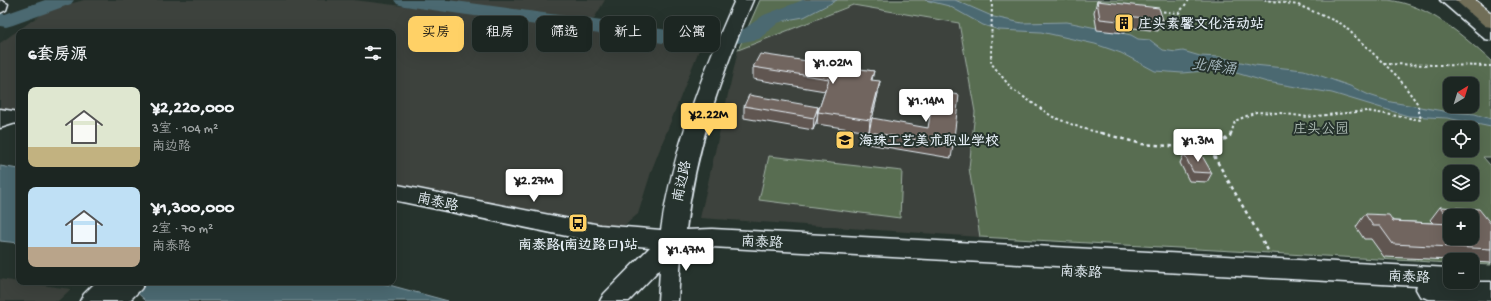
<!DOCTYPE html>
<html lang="zh">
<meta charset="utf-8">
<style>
body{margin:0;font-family:"Gochi Hand","LXGW WenKai TC",sans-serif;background:#29322f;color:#f1f3f6;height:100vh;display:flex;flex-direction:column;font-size:15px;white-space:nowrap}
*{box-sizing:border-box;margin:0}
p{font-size:13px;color:#a0a5a5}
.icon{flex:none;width:22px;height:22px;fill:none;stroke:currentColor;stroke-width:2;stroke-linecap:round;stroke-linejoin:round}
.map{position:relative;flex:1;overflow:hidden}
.drawer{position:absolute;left:16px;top:29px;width:380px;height:256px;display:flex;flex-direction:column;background:#1c2622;border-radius:8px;box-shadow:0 4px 16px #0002,0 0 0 1px #3a4340}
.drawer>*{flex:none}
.hud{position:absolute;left:408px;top:16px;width:380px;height:36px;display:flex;gap:8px}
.needle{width:26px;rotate:38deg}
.fabs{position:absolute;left:1443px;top:77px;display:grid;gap:8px}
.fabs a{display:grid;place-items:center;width:36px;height:36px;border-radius:8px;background:#1c2622;box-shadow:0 4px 16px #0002,0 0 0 1px #3a4340;font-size:20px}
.price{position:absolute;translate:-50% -34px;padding:0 9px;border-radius:4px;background:#fff;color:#222;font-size:13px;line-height:26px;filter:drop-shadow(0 1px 2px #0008)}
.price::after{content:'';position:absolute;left:50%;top:24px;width:12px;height:9px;margin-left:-6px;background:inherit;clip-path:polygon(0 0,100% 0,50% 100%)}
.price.current{background:#ffd166;color:#111}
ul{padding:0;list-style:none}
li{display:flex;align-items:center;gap:12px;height:100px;padding:0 12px}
li span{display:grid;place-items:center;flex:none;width:112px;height:80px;border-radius:8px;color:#555}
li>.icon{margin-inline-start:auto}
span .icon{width:48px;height:48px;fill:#fffc;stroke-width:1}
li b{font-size:17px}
h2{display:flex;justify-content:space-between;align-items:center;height:48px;padding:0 12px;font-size:17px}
.chip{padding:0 14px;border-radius:8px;background:#1c2622;box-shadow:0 4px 16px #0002,0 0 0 1px #3a4340;font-size:14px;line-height:36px}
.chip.current{background:#ffd166;color:#111}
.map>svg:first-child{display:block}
</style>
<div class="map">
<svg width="1491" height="301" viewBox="0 0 1491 301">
<rect width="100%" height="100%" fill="#26332d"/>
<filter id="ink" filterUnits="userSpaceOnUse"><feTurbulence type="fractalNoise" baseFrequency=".025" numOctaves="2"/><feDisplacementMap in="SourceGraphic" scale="8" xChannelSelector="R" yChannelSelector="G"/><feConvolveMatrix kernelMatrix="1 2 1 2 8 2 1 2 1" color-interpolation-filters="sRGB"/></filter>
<g filter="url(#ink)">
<g fill="#3c423c">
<path d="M 84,0 L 354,0 L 411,7 L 419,0 L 605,0 L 588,29 L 701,45 L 652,169 L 638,214 L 625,225 L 607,229 L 393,184 L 393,32 L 19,32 L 19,112 L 0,109 L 0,43 L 47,10 Z"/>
<path d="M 853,5 L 959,23 L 975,112 L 969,168 L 980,237 L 700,218 L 738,50 Z"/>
<path d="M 0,279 L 19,282 L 71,289 L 58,301 L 0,301 Z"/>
</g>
<g fill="#586d51" stroke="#a0afa4" fill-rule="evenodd">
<path d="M 760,0 L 1388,0 C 1429,5 1461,34 1491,61 L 1491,157 L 1483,157 L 1491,166 L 1491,265 L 1472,264 L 1472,260 L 1450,260 L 1450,263 L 980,237 L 969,168 L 975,112 L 959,23 L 853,5 L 738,50 ZM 1450,84 L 1472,84 L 1472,106 L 1450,106 ZM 1450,128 L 1472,128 L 1472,150 L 1450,150 ZM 1450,172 L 1472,172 L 1472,194 L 1450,194 ZM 1450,216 L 1472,216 L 1472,238 L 1450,238 Z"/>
<path d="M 769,156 L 902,171 L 900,218 L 759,200 Z"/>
</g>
<g fill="#4b6971" stroke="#8a9fa7">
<path d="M 811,0 L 837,0 L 804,17 L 769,23 L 751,34 L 750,32 C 767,12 788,10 811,0 Z"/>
<path d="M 925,0 L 955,0 L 994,17 L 1022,23 L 1067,22 L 1131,35 L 1138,39 L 1150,40 L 1163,50 L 1176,52 L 1183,51 L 1200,56 L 1219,57 L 1254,65 L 1304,70 L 1350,86 L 1369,95 L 1391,102 L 1449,112 L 1475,114 L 1491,119 L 1491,127 L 1447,118 L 1408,116 L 1332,93 L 1267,82 L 1233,72 L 1216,70 L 1182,73 L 1155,71 L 1121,53 L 1095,44 L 1041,32 L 999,30 L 983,25 L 949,6 Z"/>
<path d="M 0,166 L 19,169 L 19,243 L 0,241 Z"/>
<path d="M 126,282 L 378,282 L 448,301 L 146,301 Z"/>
</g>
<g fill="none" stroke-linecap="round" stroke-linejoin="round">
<g fill="#4b6971" fill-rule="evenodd">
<path d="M 45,0 L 74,0 L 71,4 L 13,25 L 6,27 L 0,26 L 0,13 L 5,14 Z"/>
<path d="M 394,0 L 448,0 L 705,35 L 744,29 L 764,15 L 803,0 L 832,0 L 829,4 L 778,23 L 759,39 L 705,49 L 404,6 L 397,4 Z"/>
</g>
<defs>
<path id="lane" d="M 0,0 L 8,4 L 6,10 L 0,13 Z"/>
<g id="street">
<path d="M 16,113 L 19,114 L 19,122 L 0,128 L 0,118 Z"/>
<path d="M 672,233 L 679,235 L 682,240 L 678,301 L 658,301 L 662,240 L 665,235 Z"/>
</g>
<g id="secondary">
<path d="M 735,0 L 753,0 C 721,75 695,149 686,230 L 712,229 L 1450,268 L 1450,282 L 1491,282 L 1491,301 L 1429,299 L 1420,296 L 1416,289 L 1417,286 L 712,247 L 679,249 L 629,301 L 600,301 L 604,294 L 650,247 L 600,243 L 393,200 L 393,184 L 600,225 L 661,230 C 673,149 702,74 735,0 Z"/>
<path d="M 1440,0 L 1460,0 L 1491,26 L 1491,40 L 1485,39 Z"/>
<path d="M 0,109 L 19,112 L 19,124 L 0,121 Z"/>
<path d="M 96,282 L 145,282 L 141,289 L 129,301 L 80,301 L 84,294 Z"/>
</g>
<path id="primary" d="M 1455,0 L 1475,0 L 1491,13 L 1491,27 L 1485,26 Z"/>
</defs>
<use href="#lane" stroke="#e8f1f8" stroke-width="3"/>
<use href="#street" stroke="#e8f1f8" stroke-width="3"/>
<use href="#secondary" stroke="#e8f1f8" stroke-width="3"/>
<use href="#primary" stroke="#e8f1f8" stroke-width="3"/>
<g stroke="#e8f1f8" stroke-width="2" stroke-dasharray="2.5 2.5" stroke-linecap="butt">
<path d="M 992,0 L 991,63 L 1012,89 L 1053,117 L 1081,128 L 1105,134"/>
<path d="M 1158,11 L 1179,13 L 1189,0"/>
<path d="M 1384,64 L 1491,66"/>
<path d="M 1231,134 L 1235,121 L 1256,112 L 1280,113 L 1307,117 L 1367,111 L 1421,120 L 1417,103 L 1398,77 L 1342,24 L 1298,5 L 1265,0"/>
</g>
<g stroke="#e8f1f8" stroke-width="2.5" stroke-dasharray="3.5 3.5" stroke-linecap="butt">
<path d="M 1101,133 L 1142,144 L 1210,149"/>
<path d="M 1231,133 L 1230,136 L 1210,149 L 1269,252"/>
</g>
<use href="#lane" fill="#26332d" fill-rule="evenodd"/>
<use href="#street" fill="#26332d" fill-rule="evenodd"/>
<use href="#secondary" fill="#26332d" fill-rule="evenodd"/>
<use href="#primary" fill="#716e59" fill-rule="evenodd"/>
</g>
<g fill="#615751" stroke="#e8f1f8" fill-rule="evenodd">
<path d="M 1097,1 L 1163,20 L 1158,31 L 1126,27 L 1124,33 L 1097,30 L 1094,12 Z"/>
<path d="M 753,67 L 874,71 L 872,80 L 878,93 L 869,132 L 817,124 L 818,112 L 825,91 L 753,79 Z"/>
<path d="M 744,106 L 818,107 L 817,119 L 813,130 L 744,118 Z"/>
<path d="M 869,132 L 953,146 L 951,158 L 868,144 Z"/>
<path d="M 1184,154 L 1212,173 L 1207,182 L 1189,181 L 1180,163 Z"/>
<path d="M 1440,207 L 1491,224 L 1491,263 L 1472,262 L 1472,260 L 1450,260 L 1384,257 L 1371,239 L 1364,239 L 1356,227 L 1365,214 L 1393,221 L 1433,223 L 1430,220 ZM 1450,216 L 1472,238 L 1450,238 Z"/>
</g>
<g fill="#4f4742" stroke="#e8f1f8">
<path d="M 880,81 L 878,93 L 869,132 L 870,120 Z"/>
<path d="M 818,107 L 817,119 L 813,130 L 814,118 Z"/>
</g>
<g fill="#71655e" stroke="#e8f1f8">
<path d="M 1097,1 L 1159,8 L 1163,20 L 1126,16 L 1128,22 L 1100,19 Z"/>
<path d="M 760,54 L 874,71 L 871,80 L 880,81 L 870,120 L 818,112 L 829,79 L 753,67 Z"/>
<path d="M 934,91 L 959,95 L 953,146 L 869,132 L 872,118 L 928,128 Z"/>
<path d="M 749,95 L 818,107 L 814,118 L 744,106 Z"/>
<path d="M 1184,154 L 1201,154 L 1212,173 L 1193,172 Z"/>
<path d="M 1440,207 L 1479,209 L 1491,224 L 1491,249 L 1393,244 L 1380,226 L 1373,226 L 1365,214 L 1389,215 L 1393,221 L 1450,224 L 1450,238 L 1472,238 L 1472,216 L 1450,216 L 1450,219 Z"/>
</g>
</g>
<defs>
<symbol id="building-square" viewBox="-11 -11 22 22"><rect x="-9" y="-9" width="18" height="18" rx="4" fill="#ffd166" stroke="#26332d"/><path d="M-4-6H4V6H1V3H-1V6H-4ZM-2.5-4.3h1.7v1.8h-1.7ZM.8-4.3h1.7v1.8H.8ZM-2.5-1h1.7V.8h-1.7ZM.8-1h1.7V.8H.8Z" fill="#111"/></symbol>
<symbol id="school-square" viewBox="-11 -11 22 22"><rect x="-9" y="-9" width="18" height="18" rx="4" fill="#ffd166" stroke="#26332d"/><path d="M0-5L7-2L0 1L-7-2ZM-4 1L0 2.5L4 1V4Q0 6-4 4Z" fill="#111"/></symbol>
<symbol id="bus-square" viewBox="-11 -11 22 22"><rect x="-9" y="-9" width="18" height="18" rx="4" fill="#ffd166" stroke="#26332d"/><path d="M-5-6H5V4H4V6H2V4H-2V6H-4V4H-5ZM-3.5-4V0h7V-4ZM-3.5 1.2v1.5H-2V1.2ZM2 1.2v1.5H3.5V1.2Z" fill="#111"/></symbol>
</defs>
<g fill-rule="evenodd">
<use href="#building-square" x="1113" y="12" width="22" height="22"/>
<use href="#school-square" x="834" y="129" width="22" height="22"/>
<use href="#bus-square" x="567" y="212" width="22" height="22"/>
</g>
<g text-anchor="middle" stroke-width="4" stroke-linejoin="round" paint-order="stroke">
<g font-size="14" font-weight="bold" fill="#e8f1f8" stroke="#26332d" text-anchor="start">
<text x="1138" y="28">庄头素馨文化活动站</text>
<text x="859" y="145">海珠工艺美术职业学校</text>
<text x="578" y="249" text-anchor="middle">南泰路(南边路口)站</text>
</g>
<g font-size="14" fill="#aebcb5" stroke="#26332d">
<text x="1321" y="133">庄头公园</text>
</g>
<g font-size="14" fill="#e8f1f8" stroke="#26332d">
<text transform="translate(681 181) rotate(-78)" y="5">南边路</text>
<text transform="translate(438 201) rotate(12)" y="5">南泰路</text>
<text transform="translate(762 241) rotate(3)" y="5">南泰路</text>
<text transform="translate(1081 271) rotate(3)" y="5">南泰路</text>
<text transform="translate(1409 276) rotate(3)" y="5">南泰路</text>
</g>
<g font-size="15" font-style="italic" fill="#a9bbc2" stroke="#26332d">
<text transform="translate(1214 66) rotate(7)" y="5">北降涌</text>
</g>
</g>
</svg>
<div class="fabs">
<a><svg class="needle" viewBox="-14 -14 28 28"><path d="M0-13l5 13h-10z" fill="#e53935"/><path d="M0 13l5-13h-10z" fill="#a0a5a5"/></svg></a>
<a><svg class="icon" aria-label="locate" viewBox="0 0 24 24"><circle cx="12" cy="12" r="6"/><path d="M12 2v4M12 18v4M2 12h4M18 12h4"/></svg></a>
<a><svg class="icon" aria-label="layers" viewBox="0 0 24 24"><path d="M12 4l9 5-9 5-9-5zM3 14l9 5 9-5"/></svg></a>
<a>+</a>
<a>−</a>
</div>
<b class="price" style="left:833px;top:85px">¥1.02M</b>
<b class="price" style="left:926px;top:123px">¥1.14M</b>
<b class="price current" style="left:709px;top:137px">¥2.22M</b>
<b class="price" style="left:1198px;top:163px">¥1.3M</b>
<b class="price" style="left:534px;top:203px">¥2.27M</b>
<b class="price" style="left:686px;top:272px">¥1.47M</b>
<div class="hud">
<a class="chip current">买房</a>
<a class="chip">租房</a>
<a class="chip">筛选</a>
<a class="chip">新上</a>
<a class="chip">公寓</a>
</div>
<section class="drawer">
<h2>6套房源<svg class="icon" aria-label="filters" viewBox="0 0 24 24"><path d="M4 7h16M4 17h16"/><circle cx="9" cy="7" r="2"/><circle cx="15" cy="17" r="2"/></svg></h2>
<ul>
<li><span style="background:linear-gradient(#dfe7d0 75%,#c2b280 0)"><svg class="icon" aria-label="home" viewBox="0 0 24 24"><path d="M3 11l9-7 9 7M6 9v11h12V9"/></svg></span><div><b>¥2,220,000</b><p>3室 · 104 m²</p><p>南边路</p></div></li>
<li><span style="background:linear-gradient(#bfe0f5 75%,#b9a48a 0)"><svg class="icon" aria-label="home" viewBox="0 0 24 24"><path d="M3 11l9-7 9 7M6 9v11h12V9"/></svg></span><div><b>¥1,300,000</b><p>2室 · 70 m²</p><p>南泰路</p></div></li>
</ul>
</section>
</div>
